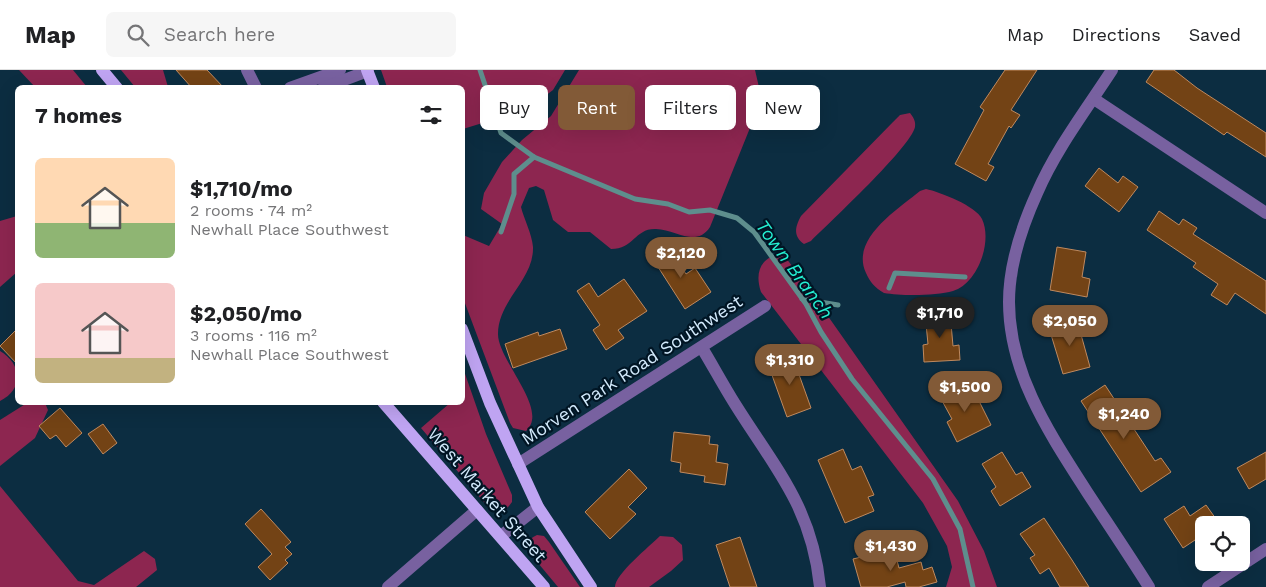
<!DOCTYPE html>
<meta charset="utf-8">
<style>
body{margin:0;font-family:"Work Sans",sans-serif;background:#f6f6f6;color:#202124;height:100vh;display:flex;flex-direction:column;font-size:19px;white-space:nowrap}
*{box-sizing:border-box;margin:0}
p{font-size:16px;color:#757577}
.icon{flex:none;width:28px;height:28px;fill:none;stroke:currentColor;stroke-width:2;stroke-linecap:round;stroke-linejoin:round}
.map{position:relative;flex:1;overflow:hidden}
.sheet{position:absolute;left:15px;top:15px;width:450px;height:320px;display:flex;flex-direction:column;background:#fff;border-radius:8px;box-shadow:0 5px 20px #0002}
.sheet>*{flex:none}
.guide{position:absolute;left:480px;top:15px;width:475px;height:45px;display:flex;gap:10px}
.buttons{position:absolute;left:1195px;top:446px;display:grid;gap:10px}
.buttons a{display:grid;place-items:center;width:55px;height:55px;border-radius:8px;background:#fff;box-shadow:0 5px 20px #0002;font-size:25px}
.price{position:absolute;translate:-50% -42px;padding:0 11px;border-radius:18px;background:#825a37;color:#fff;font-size:16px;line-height:32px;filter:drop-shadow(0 1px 2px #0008)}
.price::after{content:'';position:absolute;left:50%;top:30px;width:15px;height:11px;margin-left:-8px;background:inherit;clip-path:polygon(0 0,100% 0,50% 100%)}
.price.selected{background:#222;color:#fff}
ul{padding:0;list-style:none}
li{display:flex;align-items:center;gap:15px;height:125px;padding:0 20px}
li span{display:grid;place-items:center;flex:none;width:140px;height:100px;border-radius:8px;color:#555}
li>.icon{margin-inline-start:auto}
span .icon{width:60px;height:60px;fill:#fffc;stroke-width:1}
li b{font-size:21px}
h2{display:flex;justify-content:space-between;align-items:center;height:60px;padding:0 20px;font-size:21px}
.pill{padding:0 18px;border-radius:8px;background:#fff;box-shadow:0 5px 20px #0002;font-size:18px;line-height:45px}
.pill.selected{background:#825a37;color:#fff}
header{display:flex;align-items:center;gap:30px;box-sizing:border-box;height:70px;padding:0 25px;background:#fff;border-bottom:1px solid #e0e0e0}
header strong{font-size:24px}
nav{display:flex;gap:28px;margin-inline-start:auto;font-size:18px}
.search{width:350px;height:45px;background:#f6f6f6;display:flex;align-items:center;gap:12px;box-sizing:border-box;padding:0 18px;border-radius:8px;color:#757577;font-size:19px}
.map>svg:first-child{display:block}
</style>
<header>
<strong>Map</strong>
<div class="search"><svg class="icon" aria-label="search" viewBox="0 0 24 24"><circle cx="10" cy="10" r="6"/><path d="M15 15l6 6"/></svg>Search here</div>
<nav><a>Map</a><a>Directions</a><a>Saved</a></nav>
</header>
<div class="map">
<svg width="1266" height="517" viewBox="0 0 1266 517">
<rect width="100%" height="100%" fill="#0c2d41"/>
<g fill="#8d2650">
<path d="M 19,0 L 73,0 L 87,17 L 35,17 Z"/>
<path d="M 121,0 L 163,0 L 168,17 L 135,17 Z"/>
<path d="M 381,0 L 565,0 L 553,20 L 528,39 L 463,59 L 462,18 L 387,17 Z"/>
<path d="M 579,0 L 755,0 L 761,26 L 756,43 L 710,157 C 696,178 677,160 656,159 C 635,158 634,179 611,179 L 590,162 L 568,162 L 553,150 L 544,120 L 536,116 L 529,118 L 521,137 C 524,149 532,164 533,177 C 534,210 498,230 498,264 C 498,291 550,340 526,361 L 513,358 L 510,353 L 463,228 L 463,165 L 489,176 L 502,154 L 481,139 L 484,123 L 502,92 L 522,70 L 551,46 Z"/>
<path d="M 910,43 C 913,47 916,51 915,57 C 911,77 830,152 811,171 L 804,174 C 793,166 795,157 801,146 L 893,52 L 900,45 Z"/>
<path d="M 926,119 C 940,122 976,136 982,149 C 993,172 977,214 953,221 C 936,226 901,226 884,223 C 875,218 870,212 866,203 C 850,169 897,140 920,121 Z"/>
<path d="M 17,146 L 17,202 L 0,217 L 0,151 Z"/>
<path d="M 779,184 L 786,188 L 799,205 L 958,431 L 984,481 L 997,517 L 946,517 L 952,497 L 947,476 L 923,433 L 761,222 C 755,204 759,189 779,184 Z"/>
<path d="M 0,281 C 22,294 24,319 0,331 Z"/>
<path d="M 463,298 L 486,364 L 512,425 L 512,432 L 505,441 L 499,442 L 488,437 L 421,358 L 450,333 L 462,332 Z"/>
<path d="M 27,333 L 45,333 L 48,340 L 35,368 L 0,396 L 0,350 Z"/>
<path d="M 0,416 L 78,511 L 94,515 L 144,481 L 155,489 L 157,500 L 136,517 L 0,517 Z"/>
<path d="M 537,465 L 544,466 L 549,472 L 580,517 L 558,517 L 528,481 C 525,472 529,469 537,465 Z"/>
<path d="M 660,466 L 673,467 L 682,475 L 683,490 L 671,501 L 649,517 L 615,517 C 615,504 650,476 660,466 Z"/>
</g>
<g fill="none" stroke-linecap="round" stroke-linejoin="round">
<g stroke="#5e8e8d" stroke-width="5">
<path d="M 480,0 L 501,63 L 534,87 L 635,129 L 668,134 L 689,142 L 710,140 L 737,148 L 754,162 L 806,234 L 821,262 L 852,309 L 933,409 L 960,459 L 973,517"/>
<path d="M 501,162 L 514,124 L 514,104 L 534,87"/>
<path d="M 889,218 L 895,203 L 965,207"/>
<path d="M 802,229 L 838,235"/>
</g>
</g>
<g fill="#734315" stroke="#bf895e">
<path d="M 176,0 L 207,0 L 224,18 L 192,18 Z"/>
<path d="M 1005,0 L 1037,0 L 1011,40 L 1020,45 L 1011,58 L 1009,56 L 988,94 L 994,97 L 986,111 L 955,94 L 984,40 L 980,37 Z"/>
<path d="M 1154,0 L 1174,0 L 1197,18 L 1266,63 L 1266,87 L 1227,62 L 1224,65 L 1146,12 Z"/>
<path d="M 1099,98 L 1118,113 L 1123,106 L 1138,117 L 1119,142 L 1085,116 Z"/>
<path d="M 1159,141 L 1179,155 L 1183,149 L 1197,158 L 1193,164 L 1266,211 L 1266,244 L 1235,223 L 1227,235 L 1211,225 L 1218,214 L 1193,197 L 1196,193 L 1147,160 Z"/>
<path d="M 668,176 L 686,204 L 695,198 L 711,222 L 685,239 L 651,186 Z"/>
<path d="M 1057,177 L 1086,182 L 1082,207 L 1090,209 L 1087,227 L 1050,220 Z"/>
<path d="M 624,209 L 647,241 L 618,260 L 624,268 L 606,280 L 593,260 L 600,255 L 577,221 L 589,213 L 598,227 Z"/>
<path d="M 950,242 L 953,276 L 959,275 L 960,290 L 924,292 L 923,275 L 928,274 L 925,244 Z"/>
<path d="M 1077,250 L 1090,297 L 1063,304 L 1049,258 Z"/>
<path d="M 18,258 L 18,295 L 0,276 Z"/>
<path d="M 560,259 L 567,279 L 513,298 L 505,274 L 538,262 L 539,266 Z"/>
<path d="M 792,285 L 811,338 L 787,347 L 768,294 Z"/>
<path d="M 970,313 L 991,355 L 957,372 L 947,352 L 952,349 L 940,327 Z"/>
<path d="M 1105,315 L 1155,391 L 1161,388 L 1171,402 L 1141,422 L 1081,331 Z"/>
<path d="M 60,338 L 82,363 L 66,377 L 56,365 L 50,369 L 39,356 Z"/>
<path d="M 103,354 L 117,373 L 103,384 L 88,364 Z"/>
<path d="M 674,362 L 710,366 L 709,374 L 718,375 L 716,392 L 728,394 L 725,415 L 704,412 L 705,406 L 680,402 L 681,393 L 671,391 Z"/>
<path d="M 843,379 L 852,400 L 861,396 L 874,425 L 868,427 L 874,441 L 845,453 L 818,390 Z"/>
<path d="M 1002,382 L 1016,405 L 1022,402 L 1031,417 L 1000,436 L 991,421 L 996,417 L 982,394 Z"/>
<path d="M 1266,382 L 1266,409 L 1249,419 L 1237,398 Z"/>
<path d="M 629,399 L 647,418 L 628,437 L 636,444 L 610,469 L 585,442 Z"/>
<path d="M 1206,435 L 1216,449 L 1204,455 L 1204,464 L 1183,478 L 1164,449 L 1184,436 L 1190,446 Z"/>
<path d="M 261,439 L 291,472 L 285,477 L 292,484 L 285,490 L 288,493 L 270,510 L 258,497 L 272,484 L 245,454 Z"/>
<path d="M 1044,448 L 1072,490 L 1089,517 L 1060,517 L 1049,498 L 1040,504 L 1030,488 L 1035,485 L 1020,464 Z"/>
<path d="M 740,467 L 757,517 L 730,517 L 716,475 Z"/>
<path d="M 894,479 L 899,498 L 921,492 L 923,500 L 932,497 L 937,512 L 919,517 L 906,517 L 905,512 L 887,517 L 861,517 L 853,489 Z"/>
</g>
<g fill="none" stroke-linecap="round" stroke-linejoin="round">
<g stroke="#7861a0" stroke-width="12">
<path d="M 247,0 L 256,18"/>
<path d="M 1112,0 C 1086,40 1056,79 1037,123 C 1022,156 1009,195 1009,232 C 1009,304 1050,364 1087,422 C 1108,454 1129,485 1149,517"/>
<path d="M 290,18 L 340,0"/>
<path d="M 323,18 L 368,1"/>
<path d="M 1094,29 L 1266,143"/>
<path d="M 702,278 C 713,296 723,315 735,334 C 775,398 812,437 820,517"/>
<path d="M 518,394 L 765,236"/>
<path d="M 501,466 L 538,437"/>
<path d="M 388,517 L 477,440"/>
<path d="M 1208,517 L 1266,479"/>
</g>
<g stroke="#bfa4f2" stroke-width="12">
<path d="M 102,0 L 117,18"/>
<path d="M 367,0 L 374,18"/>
<path d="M 462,259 L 490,333 L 538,437 L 591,517"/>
<path d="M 383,332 L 544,517"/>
</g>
</g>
<g text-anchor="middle" stroke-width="4.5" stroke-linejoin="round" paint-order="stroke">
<g font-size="18" fill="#d2eafc" stroke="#001524">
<text transform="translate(632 300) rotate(-33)" y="6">Morven Park Road Southwest</text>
<text transform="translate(487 425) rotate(49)" y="6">West Market Street</text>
</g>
<g font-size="19" font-style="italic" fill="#24f0d3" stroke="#001524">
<text transform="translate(795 199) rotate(54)" y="7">Town Branch</text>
</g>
</g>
</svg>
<div class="buttons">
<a><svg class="icon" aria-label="locate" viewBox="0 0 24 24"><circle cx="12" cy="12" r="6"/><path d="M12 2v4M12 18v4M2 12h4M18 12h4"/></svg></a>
</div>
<b class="price" style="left:681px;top:209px">$2,120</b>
<b class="price selected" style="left:940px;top:269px">$1,710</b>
<b class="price" style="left:1070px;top:277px">$2,050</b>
<b class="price" style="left:790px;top:316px">$1,310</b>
<b class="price" style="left:965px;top:343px">$1,500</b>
<b class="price" style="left:1124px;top:370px">$1,240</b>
<b class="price" style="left:891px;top:502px">$1,430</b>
<div class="guide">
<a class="pill">Buy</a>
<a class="pill selected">Rent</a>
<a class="pill">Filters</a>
<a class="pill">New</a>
</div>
<section class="sheet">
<h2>7 homes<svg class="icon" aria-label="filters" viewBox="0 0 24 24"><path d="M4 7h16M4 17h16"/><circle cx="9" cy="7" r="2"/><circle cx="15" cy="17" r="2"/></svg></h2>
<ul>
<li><span style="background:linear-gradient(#ffd9b3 65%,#8fb573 0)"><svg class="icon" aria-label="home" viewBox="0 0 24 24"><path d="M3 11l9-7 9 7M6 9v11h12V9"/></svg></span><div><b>$1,710/mo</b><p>2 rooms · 74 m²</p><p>Newhall Place Southwest</p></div></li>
<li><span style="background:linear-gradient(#f6c9c9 75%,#c2b280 0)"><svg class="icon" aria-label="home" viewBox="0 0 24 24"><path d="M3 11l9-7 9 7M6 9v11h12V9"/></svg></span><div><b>$2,050/mo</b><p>3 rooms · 116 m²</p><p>Newhall Place Southwest</p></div></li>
</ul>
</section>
</div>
